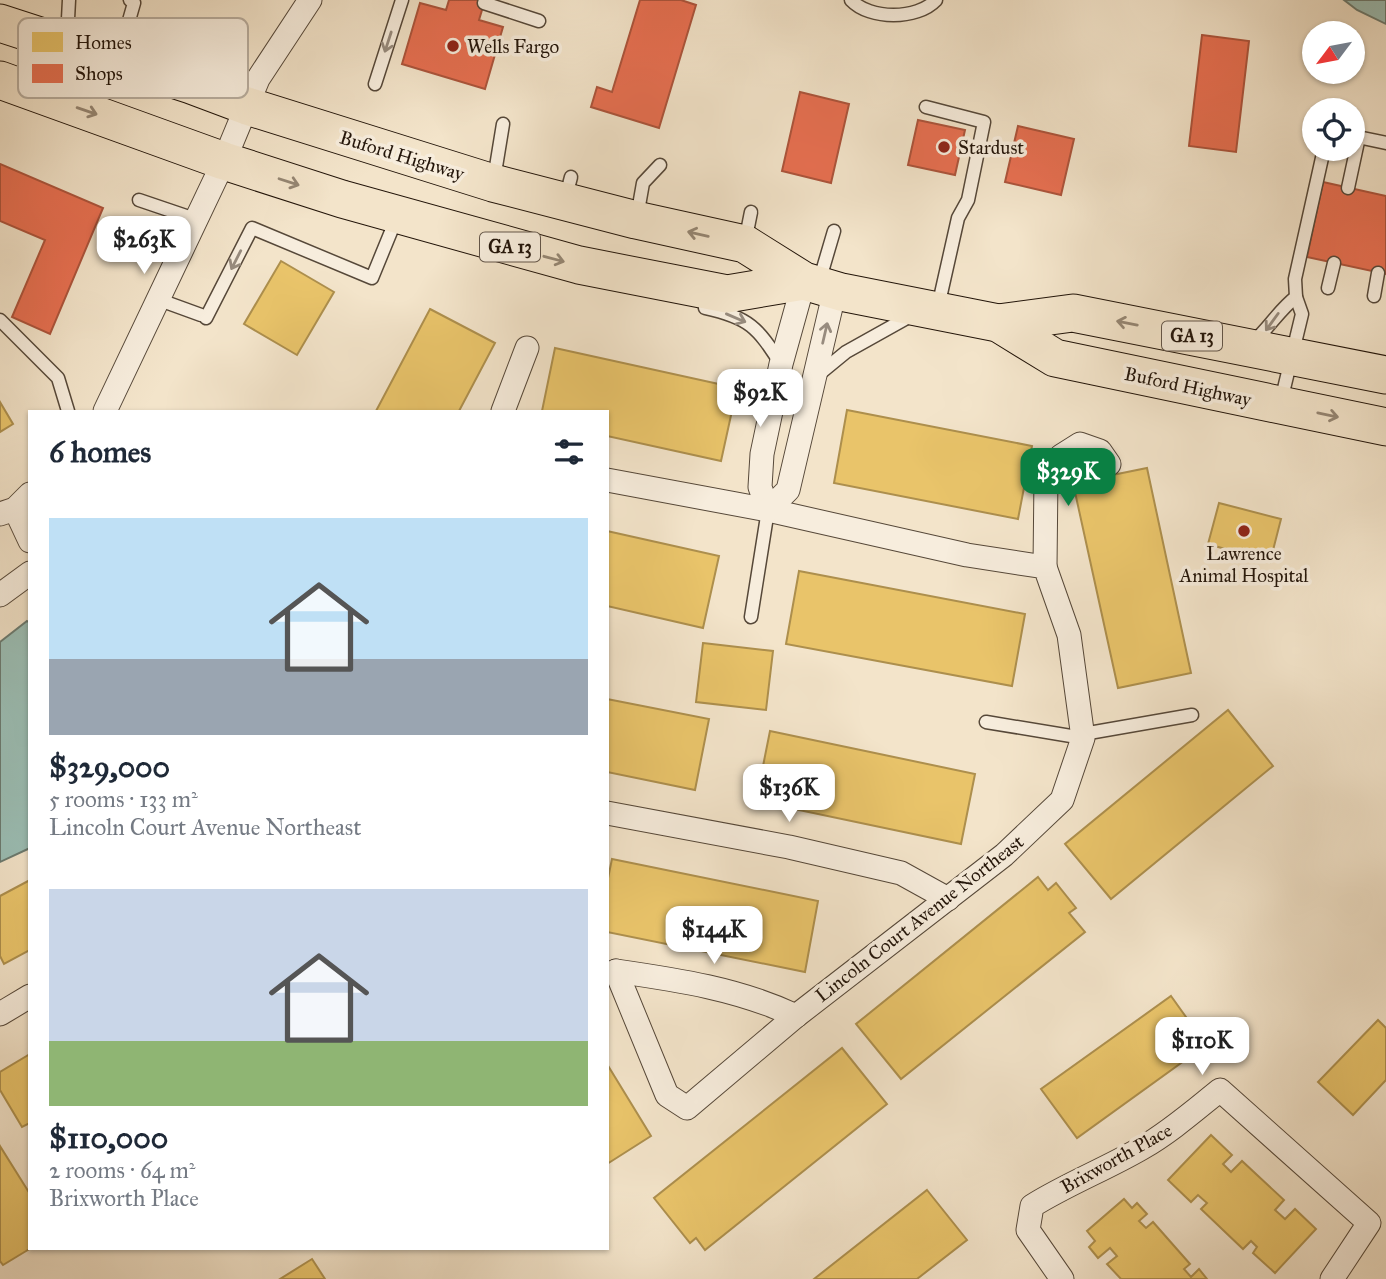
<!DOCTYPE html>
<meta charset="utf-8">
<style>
body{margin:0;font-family:"IM FELL Great Primer",serif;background:#f2f2f3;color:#1f2937;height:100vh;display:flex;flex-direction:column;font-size:26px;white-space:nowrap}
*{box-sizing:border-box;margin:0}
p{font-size:23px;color:#747a83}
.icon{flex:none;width:38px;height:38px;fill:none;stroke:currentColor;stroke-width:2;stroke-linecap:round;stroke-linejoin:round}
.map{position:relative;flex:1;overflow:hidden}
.drawer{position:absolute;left:28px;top:410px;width:581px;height:840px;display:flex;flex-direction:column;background:#fff;border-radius:0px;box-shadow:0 2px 5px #0004}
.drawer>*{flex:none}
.needle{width:46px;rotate:238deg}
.buttons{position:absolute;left:1302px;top:21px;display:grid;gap:14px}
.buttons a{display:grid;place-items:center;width:63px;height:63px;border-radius:50%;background:#fff;box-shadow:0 2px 5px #0004;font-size:35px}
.price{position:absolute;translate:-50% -60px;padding:0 16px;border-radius:14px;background:#fff;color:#222;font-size:23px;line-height:46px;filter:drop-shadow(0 2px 4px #0008)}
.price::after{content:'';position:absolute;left:50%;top:42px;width:21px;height:16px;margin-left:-10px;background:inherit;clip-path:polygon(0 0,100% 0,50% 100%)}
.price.active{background:#0b8043;color:#fff}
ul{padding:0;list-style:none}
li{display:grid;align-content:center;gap:14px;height:371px;padding:0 21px}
li span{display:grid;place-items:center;height:217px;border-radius:0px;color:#555}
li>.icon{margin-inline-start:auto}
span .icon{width:126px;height:126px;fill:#fffc;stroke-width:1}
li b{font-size:30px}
h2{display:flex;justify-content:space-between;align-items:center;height:84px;padding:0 21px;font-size:30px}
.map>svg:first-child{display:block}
</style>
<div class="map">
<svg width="1386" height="1279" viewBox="0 0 1386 1279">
<rect width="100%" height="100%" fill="#f3e4ca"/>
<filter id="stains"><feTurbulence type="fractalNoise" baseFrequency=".00286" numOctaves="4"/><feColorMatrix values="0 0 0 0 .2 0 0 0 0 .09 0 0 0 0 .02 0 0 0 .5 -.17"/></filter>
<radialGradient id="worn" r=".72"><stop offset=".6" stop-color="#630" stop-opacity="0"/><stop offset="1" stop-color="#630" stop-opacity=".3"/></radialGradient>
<g fill="#9bbfb6" stroke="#6b7b71" stroke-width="2">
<path d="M 1344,0 L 1386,0 L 1386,24 L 1357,10 Z"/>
<path d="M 27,621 L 30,623 L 30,848 L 0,862 L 0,642 Z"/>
</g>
<g fill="#e9c46a" stroke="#ad8f4d" stroke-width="2">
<path d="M 281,261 L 334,292 L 297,355 L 244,324 Z"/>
<path d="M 430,309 L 495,343 L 459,411 L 376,411 Z"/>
<path d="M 555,348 L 737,388 L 721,461 L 607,436 L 607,411 L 542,411 Z"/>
<path d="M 0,402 L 13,424 L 0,432 Z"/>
<path d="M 847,410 L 1032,446 L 1018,519 L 834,483 Z"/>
<path d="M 1147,468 L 1191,673 L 1118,688 L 1073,483 Z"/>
<path d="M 1219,503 L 1281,519 L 1270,562 L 1208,544 Z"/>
<path d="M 607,531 L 719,556 L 703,628 L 607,606 Z"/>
<path d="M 799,571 L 1025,614 L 1012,686 L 786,644 Z"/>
<path d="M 703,643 L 773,651 L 766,710 L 696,702 Z"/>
<path d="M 607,699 L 709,719 L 695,790 L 607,772 Z"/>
<path d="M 1228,710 L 1273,766 L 1111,899 L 1065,844 Z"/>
<path d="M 770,731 L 975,774 L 961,844 L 756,801 Z"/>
<path d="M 612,859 L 818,901 L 805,972 L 607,932 L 607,883 Z"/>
<path d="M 1038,877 L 1048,890 L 1056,883 L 1076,908 L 1069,913 L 1085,932 L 901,1079 L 856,1024 Z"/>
<path d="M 30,880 L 30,950 L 4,964 L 0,956 L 0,896 Z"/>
<path d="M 1171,996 L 1206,1045 L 1077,1138 L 1041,1089 Z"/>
<path d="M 1378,1020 L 1386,1028 L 1386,1080 L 1353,1115 L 1318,1082 Z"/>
<path d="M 842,1048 L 887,1104 L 705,1250 L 696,1238 L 690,1243 L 654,1198 Z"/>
<path d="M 30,1054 L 30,1123 L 22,1127 L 0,1090 L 0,1072 Z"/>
<path d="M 607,1064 L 651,1136 L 607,1164 Z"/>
<path d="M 1211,1135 L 1232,1155 L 1223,1164 L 1231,1172 L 1242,1161 L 1284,1200 L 1275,1210 L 1285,1219 L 1295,1209 L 1316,1229 L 1275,1273 L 1253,1253 L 1257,1247 L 1251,1241 L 1243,1249 L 1201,1209 L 1207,1203 L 1198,1195 L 1191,1202 L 1168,1180 Z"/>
<path d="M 0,1146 L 30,1194 L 31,1248 L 3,1265 L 0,1261 Z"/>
<path d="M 927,1190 L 967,1240 L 917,1279 L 814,1279 Z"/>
<path d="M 1124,1199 L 1132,1208 L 1137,1203 L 1147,1214 L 1139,1221 L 1146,1228 L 1153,1222 L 1190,1264 L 1184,1269 L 1191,1277 L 1199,1269 L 1207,1279 L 1121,1279 L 1107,1264 L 1117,1256 L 1110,1248 L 1098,1258 L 1089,1247 L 1095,1241 L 1087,1231 Z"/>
<path d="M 312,1259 L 325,1279 L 280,1279 Z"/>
</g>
<g fill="#e76f51" stroke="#ac543b" stroke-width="2">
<path d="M 449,0 L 485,0 L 479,20 L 503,27 L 485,89 L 402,64 L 420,3 L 446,10 Z"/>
<path d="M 640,0 L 681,0 L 696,5 L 659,128 L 591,107 L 597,87 L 612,92 Z"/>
<path d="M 1202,35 L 1249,41 L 1236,152 L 1189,146 Z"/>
<path d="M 800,92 L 849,104 L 831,183 L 782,171 Z"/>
<path d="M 918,120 L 965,130 L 955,175 L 908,165 Z"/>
<path d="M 1018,126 L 1074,139 L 1061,195 L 1005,182 Z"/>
<path d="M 0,164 L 103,208 L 50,334 L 12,317 L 45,240 L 0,221 Z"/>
<path d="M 1323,182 L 1386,196 L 1386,274 L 1307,257 Z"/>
</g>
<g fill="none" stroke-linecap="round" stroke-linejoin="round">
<defs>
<g id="service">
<path d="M 851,0 C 870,20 917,20 936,0"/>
<path d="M 484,3 L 539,21"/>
<path d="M 60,40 L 68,19 L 69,0"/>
<path d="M 118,59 L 134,3 L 130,0"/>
<path d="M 375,84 L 402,0"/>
<path d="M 926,107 L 984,122 L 968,200 L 958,218 L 938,307"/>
<path d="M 1353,136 L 1386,143"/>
<path d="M 494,179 L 503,124"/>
<path d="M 1348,188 L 1359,137"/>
<path d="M 139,200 L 195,219"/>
<path d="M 565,200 L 571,177"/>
<path d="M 637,217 L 643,183 L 660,165"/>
<path d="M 745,242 L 751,212"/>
<path d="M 819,282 L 834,231"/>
<path d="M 1328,288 L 1334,263"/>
<path d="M 1374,296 L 1378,273"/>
<path d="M 157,299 L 201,315"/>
<path d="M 705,308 C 750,318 757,327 781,364"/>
<path d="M 206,318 L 252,228 L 372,278 L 397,217"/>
<path d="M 0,320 L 58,378 L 68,411"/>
<path d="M 1253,342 C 1269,328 1279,310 1296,297"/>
<path d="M 818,375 L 846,352 L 914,314"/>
<path d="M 1281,401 L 1302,314 L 1296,297 L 1295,279 L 1324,149"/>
<path d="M 751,617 L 768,510"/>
<path d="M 986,722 L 1083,738"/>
<path d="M 1083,734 L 1192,715"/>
</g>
<g id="minor">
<path d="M 105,411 L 224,161 L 258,79 L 310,0"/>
<path d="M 503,411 L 527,348"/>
<path d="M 607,480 L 768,510 L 967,555 L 1045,567 L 1069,635 L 1083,738 L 1062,800 L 1004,855 L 796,1016 L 687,1108 L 667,1095 L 616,971"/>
<path d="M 15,509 L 30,541"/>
<path d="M 768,510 L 760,487 L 762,454 L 781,364 L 804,281"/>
<path d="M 768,510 L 788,490 L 835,290"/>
<path d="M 0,514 L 15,509 L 30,494"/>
<path d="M 1045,567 L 1046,476 L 1061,456 L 1080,444 L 1100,451 L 1109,464"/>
<path d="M 0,595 L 30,573"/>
<path d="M 607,813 L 789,847 L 901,873 L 948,899"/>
<path d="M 616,971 C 678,980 739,989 796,1016"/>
<path d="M 0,1014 L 30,996"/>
<path d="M 1062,1279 L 1028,1230 L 1032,1206 C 1067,1184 1106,1169 1142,1148 C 1170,1132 1195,1110 1220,1090 L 1369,1223 L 1332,1279"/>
</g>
<g id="primary">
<path d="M 0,23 L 191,85 L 247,106 L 493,183 L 636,220 L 745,244 L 804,281 L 841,292 L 998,323 L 1055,358 L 1386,427"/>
<path d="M 0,80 L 224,161 L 342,199 L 579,265 L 727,294 L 804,281"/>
<path d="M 998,323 L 1073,313 L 1386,375"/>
</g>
</defs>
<use href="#service" stroke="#564839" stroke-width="15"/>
<use href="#minor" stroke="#564839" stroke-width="25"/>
<use href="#primary" stroke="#221409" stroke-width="39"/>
<use href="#service" stroke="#f7eddd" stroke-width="12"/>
<use href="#minor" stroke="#f7eddd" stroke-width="23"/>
<use href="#primary" stroke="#f3e4ca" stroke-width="37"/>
</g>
<defs><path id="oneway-shaft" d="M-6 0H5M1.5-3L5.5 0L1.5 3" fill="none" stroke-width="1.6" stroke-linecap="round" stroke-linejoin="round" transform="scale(1.75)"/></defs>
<g stroke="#978b7e">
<use href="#oneway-shaft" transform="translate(388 42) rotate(108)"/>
<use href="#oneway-shaft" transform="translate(236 260) rotate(117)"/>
<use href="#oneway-shaft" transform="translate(736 318) rotate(23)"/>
<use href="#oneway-shaft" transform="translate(1272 322) rotate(126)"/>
<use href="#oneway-shaft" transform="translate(825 333) rotate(-77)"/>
</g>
<g stroke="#958673">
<use href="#oneway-shaft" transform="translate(87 111) rotate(19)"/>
<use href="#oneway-shaft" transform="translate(289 182) rotate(18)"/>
<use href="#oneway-shaft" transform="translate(698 234) rotate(-167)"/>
<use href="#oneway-shaft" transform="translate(554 259) rotate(15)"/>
<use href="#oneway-shaft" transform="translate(1127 323) rotate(-169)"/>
<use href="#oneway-shaft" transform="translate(1328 415) rotate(12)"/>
</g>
<g fill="#8f2418" stroke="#f7eddd" stroke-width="2.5">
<circle cx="453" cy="46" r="7"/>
<circle cx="944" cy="147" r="7"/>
<circle cx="1244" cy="531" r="7"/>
</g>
<g text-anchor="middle" stroke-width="7" stroke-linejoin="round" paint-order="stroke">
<g fill="#f7eddd" stroke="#625549" stroke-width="2">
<rect x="480" y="232.5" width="60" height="29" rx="5"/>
<rect x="1162" y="321.5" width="60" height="29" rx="5"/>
</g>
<g font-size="18" font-weight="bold" fill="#221409">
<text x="510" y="253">GA 13</text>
<text x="1192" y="342">GA 13</text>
</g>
<g font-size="19" fill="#221409" stroke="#f7eddd" text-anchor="start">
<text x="467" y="53">Wells Fargo</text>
<text x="958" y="154">Stardust</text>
<text x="1244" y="560" text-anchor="middle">Lawrence<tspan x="1244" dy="22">Animal Hospital</tspan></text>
</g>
<g font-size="19" fill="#221409" stroke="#f7eddd">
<text transform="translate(402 155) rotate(17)" y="7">Buford Highway</text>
<text transform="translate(1188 386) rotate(12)" y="7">Buford Highway</text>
<text transform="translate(919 918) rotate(-38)" y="7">Lincoln Court Avenue Northeast</text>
<text transform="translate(1116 1158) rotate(-29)" y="7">Brixworth Place</text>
</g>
</g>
<rect x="18" y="18" width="230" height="80" rx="10" fill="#f7eddd" stroke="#b7ac9d" stroke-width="2"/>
<rect x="32" y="32" width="31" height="20" fill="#e9c46a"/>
<rect x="32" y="64" width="31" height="19" fill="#e76f51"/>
<g font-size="19" fill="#221409">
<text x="75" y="49">Homes</text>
<text x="75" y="80">Shops</text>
</g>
<rect width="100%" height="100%" filter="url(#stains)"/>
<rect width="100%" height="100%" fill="url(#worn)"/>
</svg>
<div class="buttons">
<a><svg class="needle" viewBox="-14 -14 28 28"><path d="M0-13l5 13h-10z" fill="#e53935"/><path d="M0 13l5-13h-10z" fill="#747a83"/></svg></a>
<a><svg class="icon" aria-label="locate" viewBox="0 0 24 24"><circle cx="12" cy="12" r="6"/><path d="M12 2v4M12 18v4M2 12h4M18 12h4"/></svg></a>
</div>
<b class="price" style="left:144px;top:276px">$263K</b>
<b class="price" style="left:760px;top:429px">$92K</b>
<b class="price active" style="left:1068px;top:508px">$329K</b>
<b class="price" style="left:789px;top:824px">$136K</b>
<b class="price" style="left:714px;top:966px">$144K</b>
<b class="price" style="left:1202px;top:1077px">$110K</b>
<section class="drawer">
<h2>6 homes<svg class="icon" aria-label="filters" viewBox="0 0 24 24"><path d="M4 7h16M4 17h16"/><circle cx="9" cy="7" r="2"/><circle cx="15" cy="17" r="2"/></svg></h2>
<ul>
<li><span style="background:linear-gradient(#bfe0f5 65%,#9aa5b1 0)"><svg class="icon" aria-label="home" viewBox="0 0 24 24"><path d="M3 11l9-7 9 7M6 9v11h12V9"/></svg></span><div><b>$329,000</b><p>5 rooms · 133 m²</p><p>Lincoln Court Avenue Northeast</p></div></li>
<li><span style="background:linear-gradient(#c9d6e8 70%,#8fb573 0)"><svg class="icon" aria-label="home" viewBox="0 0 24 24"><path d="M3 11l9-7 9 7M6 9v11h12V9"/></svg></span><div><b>$110,000</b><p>2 rooms · 64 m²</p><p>Brixworth Place</p></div></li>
</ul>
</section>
</div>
